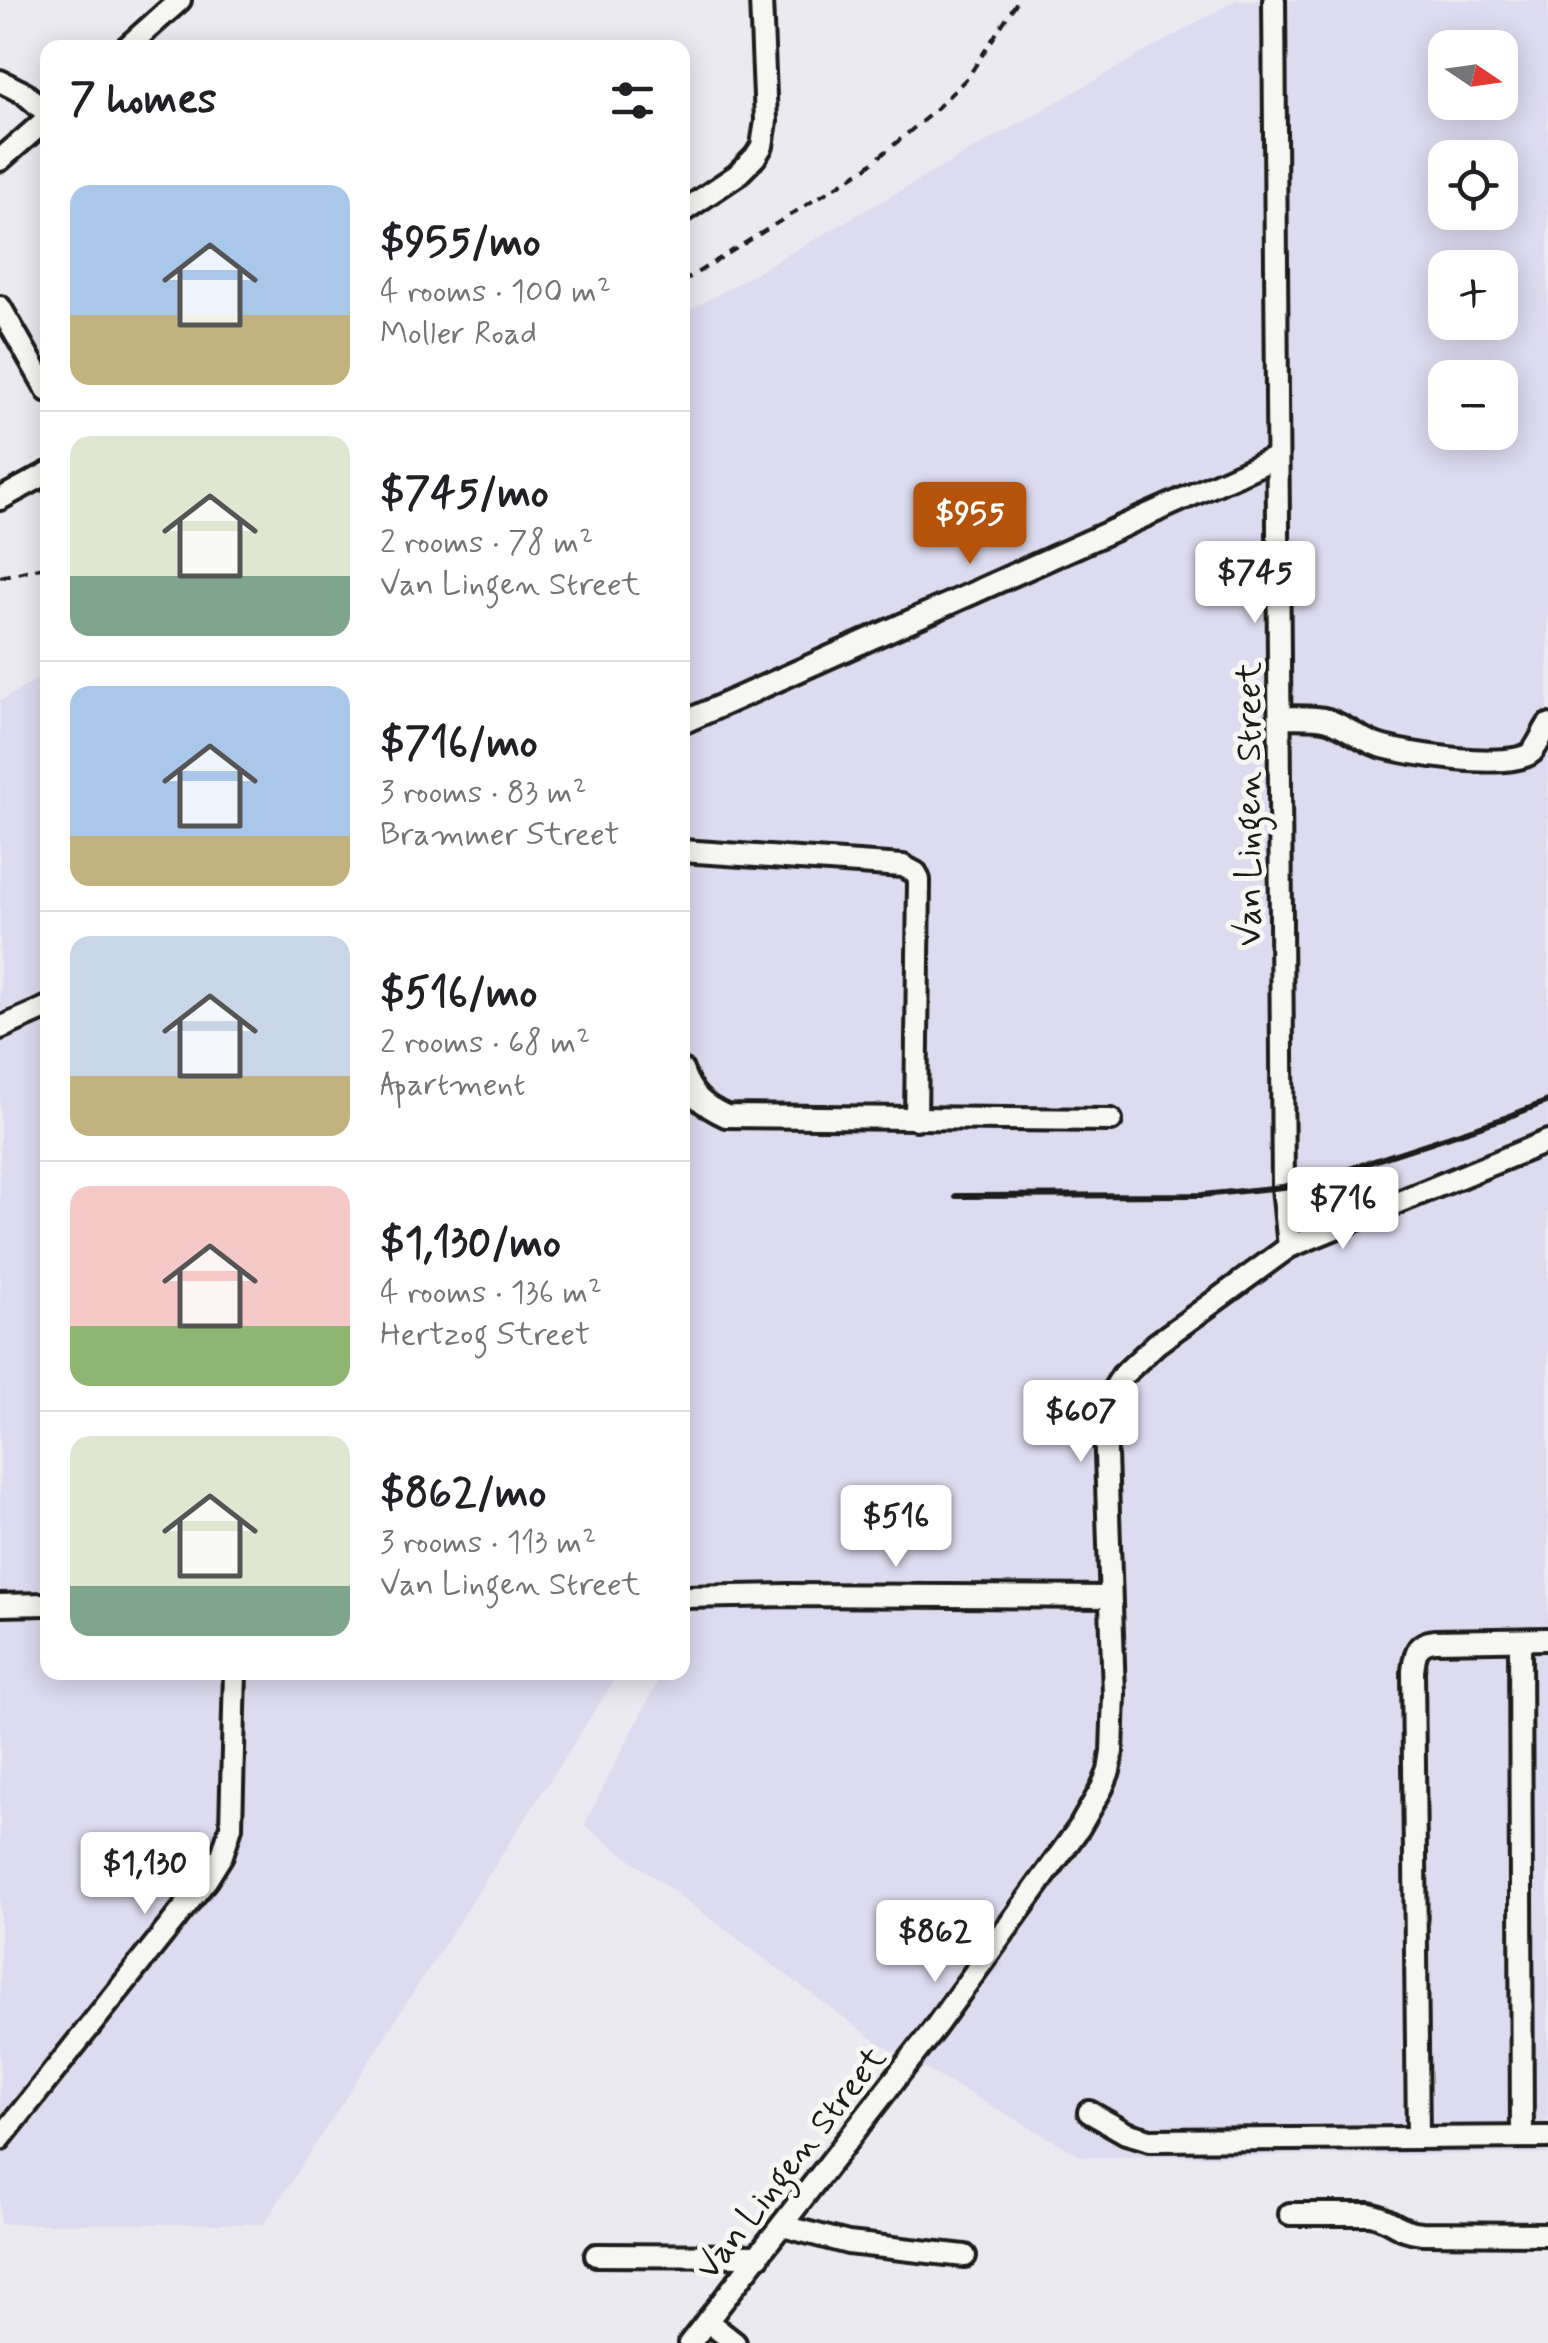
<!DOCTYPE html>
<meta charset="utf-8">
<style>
body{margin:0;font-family:Mynerve,sans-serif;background:#f6f6f6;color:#202124;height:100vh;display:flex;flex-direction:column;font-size:38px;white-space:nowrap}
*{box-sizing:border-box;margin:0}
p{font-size:32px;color:#757577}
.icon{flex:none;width:55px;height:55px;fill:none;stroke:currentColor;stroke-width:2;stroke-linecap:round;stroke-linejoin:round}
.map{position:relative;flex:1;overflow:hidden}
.side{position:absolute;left:40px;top:40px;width:650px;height:1640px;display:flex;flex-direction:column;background:#fff;border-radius:20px;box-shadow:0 5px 25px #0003}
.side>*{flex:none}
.needle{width:65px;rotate:103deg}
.controls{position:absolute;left:1428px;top:30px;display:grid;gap:20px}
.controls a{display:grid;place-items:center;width:90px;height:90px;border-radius:20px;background:#fff;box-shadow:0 5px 25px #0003;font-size:50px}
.price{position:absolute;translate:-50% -85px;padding:0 22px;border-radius:10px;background:#fff;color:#222;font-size:32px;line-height:65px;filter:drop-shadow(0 2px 5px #0008)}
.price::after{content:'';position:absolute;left:50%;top:60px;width:30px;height:22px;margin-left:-15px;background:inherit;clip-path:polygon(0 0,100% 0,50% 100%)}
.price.on{background:#b45309;color:#fff}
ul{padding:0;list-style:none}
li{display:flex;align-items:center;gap:30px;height:250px;padding:0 30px}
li+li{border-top:2px solid #e0e0e0}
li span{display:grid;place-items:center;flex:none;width:280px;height:200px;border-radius:20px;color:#555}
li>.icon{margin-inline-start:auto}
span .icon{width:120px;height:120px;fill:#fffc;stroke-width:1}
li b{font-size:42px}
h2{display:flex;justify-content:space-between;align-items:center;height:120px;padding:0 30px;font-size:42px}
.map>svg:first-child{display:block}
</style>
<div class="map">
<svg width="1548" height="2343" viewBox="0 0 1548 2343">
<rect width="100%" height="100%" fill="#ebeaf1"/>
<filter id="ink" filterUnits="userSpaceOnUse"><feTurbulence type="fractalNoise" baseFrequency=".01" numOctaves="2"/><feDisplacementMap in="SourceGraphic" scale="20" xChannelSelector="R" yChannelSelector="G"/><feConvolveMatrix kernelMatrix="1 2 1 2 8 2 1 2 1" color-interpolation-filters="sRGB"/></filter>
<g filter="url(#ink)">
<g fill="#dddbef" fill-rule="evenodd">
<path d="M 1236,0 L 1548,0 L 1548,2154 L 1083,2157 L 877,2042 L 584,1825 L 662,1673 L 682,1672 L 683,314 ZM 1445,48 L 1500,48 L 1500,102 L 1445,102 ZM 1445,158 L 1500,158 L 1500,212 L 1445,212 ZM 1445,268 L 1500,268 L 1500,322 L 1445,322 ZM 1445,378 L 1500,378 L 1500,432 L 1445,432 Z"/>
<path d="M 47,674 L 48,1672 L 619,1673 L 264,2224 L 0,2224 L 0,701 Z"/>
</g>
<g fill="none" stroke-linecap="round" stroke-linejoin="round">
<defs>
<g id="minor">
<path d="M 1274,0 L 1283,1187 L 1289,1247"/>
<path d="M 126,48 L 180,0"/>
<path d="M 0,81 L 24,93 L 48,114"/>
<path d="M 0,160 L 48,118"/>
<path d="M 682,212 L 737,175 L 755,157 L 762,146 L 766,121 L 761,0"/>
<path d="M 0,307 L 48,391"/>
<path d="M 0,499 L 48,473"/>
<path d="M 1281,717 C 1295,718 1314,716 1328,720 C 1344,725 1360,739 1377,745 C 1403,754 1512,771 1532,752 C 1538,745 1543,733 1548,725"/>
<path d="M 682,723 L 1277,457"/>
<path d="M 682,851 L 903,866 L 916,873 L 919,880 L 916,1119"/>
<path d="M 0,1028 L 48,1007"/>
<path d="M 682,1070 C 691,1095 702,1105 726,1116 L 1111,1120"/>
<path d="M 682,1597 L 788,1595 L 1110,1597"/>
<path d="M 0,1605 L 48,1604"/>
<path d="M 1520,1640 L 1522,2137"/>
<path d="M 1089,2112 L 1126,2133 L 1150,2140 L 1548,2137"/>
<path d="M 1418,2138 L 1413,1671 C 1415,1654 1416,1643 1435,1641 L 1548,1639"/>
<path d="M 0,2139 L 207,1879 L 222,1855 L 231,1827 L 235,1672"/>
<path d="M 1290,2214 L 1370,2214 C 1391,2218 1397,2231 1422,2233 L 1548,2234"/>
<path d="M 783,2226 L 848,2243 L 965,2256"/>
<path d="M 596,2255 L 759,2256"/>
<path d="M 707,2321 L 735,2343"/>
<path d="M 690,2343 L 934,2029 L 1079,1828 L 1102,1788 L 1109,1771 L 1112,1752 L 1114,1694 L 1105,1424 L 1114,1389 L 1122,1376 L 1156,1344 L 1289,1247 L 1548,1141"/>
</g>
</defs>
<use href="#minor" stroke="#1c1c1c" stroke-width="28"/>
<g stroke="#1c1c1c" stroke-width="4" stroke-dasharray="10 8" stroke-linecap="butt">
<path d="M 682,282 L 866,168 L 933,112 L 968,77 L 1018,0"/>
<path d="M 0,577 L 48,566"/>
</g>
<use href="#minor" stroke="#f6f6f2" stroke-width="20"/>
<path stroke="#1c1c1c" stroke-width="6" d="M 956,1196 L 1202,1195 L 1283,1187 L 1331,1175 L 1505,1118 L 1548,1101"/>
</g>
</g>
<g text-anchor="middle" stroke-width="10" stroke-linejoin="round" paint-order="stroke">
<g font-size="35" fill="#1c1c1c" stroke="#f6f6f2">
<text transform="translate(1248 804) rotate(-90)" y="12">Van Lingen Street</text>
<text transform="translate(790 2162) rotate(-52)" y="12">Van Lingen Street</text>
</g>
</g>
</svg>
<div class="controls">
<a><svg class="needle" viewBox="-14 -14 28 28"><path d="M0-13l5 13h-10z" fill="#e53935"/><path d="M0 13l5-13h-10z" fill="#757577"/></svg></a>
<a><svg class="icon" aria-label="locate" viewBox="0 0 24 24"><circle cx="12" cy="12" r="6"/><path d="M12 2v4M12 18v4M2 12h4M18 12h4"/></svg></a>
<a>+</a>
<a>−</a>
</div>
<b class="price on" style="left:970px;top:567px">$955</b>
<b class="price" style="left:1255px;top:626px">$745</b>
<b class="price" style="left:1343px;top:1252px">$716</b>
<b class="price" style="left:1081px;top:1465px">$607</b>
<b class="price" style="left:896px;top:1570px">$516</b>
<b class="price" style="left:145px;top:1917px">$1,130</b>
<b class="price" style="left:935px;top:1985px">$862</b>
<section class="side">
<h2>7 homes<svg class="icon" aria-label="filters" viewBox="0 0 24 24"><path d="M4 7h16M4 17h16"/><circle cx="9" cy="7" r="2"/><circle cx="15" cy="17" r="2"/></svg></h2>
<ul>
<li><span style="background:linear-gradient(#a9c7e8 65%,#c2b280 0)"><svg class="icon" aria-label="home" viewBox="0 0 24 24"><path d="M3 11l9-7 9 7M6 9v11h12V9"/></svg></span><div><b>$955/mo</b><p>4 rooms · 100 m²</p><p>Moller Road</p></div></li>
<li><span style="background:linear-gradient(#dfe7d0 70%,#7fa58c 0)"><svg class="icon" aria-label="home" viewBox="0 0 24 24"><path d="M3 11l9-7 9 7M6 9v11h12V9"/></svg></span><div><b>$745/mo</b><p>2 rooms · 78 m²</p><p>Van Lingen Street</p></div></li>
<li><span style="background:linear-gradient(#a9c7e8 75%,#c2b280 0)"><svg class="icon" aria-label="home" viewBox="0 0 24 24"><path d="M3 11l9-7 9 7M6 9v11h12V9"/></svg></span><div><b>$716/mo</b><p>3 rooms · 83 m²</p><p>Brammer Street</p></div></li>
<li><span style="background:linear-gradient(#c9d6e8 70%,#c2b280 0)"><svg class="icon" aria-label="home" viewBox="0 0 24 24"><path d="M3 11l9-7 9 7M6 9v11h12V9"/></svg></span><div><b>$516/mo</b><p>2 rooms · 68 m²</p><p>Apartment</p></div></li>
<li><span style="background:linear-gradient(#f6c9c9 70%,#8fb573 0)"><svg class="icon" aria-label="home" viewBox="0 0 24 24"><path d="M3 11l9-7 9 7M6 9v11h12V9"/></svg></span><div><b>$1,130/mo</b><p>4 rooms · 136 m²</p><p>Hertzog Street</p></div></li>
<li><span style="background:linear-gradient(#dfe7d0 75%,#7fa58c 0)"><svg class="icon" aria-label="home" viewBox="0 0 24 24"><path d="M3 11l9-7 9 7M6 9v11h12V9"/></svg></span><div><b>$862/mo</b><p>3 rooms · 113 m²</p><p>Van Lingen Street</p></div></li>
</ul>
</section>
</div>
